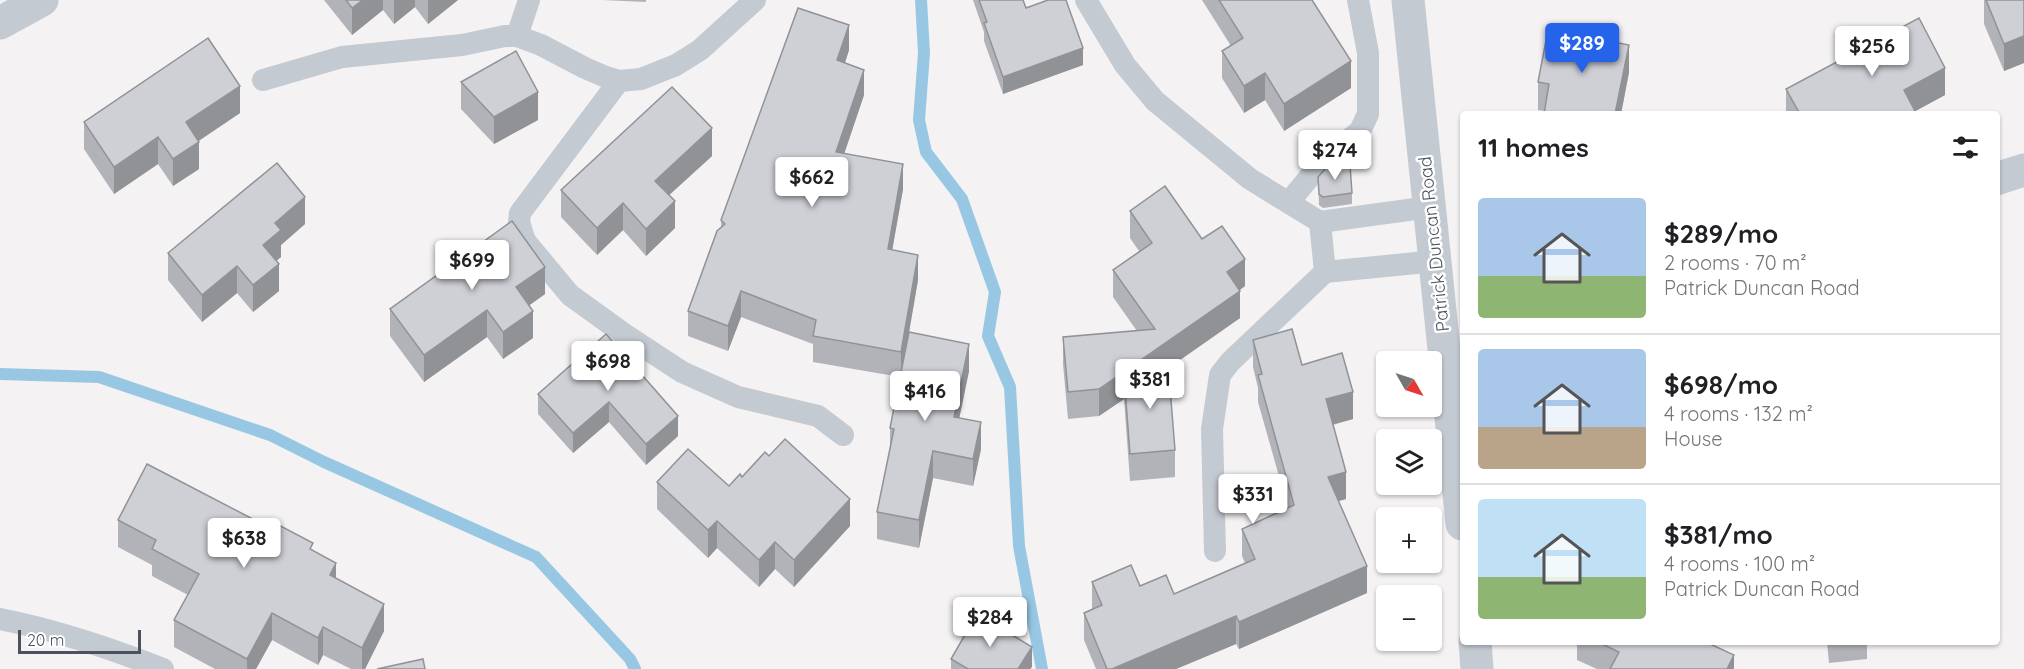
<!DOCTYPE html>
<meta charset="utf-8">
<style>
body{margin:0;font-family:Quicksand,sans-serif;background:#f2f2f2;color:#202124;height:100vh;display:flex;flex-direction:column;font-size:22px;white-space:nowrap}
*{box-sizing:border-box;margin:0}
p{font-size:20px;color:#757577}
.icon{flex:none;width:33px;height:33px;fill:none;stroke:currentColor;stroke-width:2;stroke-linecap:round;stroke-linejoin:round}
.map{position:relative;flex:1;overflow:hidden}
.sheet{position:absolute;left:1460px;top:111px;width:540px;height:534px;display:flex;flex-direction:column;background:#fff;border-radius:6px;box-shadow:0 2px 4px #0004}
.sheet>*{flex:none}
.needle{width:39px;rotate:129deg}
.fabs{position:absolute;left:1376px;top:351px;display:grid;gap:12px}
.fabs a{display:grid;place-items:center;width:66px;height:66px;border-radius:6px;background:#fff;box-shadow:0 2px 4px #0004;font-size:30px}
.scale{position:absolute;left:18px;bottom:15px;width:123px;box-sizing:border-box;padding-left:6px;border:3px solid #4b525d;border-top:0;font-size:16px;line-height:21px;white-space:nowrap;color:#4b525d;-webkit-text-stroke:4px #fff;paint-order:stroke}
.price{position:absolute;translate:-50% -51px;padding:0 14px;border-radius:6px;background:#fff;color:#222;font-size:20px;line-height:39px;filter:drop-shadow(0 2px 3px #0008)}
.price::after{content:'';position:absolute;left:50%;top:36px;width:18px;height:14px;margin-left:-9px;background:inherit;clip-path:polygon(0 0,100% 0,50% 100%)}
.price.on{background:#2563eb;color:#fff}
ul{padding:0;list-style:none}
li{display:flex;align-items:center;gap:18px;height:150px;padding:0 18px}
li+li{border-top:2px solid #e0e0e0}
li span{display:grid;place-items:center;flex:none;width:168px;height:120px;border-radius:6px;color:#555}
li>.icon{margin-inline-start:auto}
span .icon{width:72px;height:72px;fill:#fffc;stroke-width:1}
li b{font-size:26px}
h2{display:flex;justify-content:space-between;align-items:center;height:72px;padding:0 18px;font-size:26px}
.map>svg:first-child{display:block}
</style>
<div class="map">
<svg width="2024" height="669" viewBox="0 0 2024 669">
<rect width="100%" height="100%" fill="#f4f2f2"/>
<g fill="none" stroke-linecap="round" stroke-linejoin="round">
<g stroke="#98c7e4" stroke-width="12">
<path d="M 921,0 L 924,53 L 919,120 L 926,152 L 962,199 L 995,292 L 988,336 L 1010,387 L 1019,546 L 1042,669"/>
<path d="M 0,374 L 99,377 L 270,435 L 324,462 L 536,557 L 630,659 L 635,669"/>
</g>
<g stroke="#c4cad2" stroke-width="22">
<path d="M 1086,0 L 1125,65 L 1155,101 L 1250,179 L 1320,222 L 1325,272 L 1436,261"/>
<path d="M 517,36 L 529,0"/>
<path d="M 263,80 L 342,57 L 462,45 L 505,36 L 517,36 L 541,45 L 585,68 L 606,77 L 619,81 L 641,79 L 676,65 L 700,50 L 755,0"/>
<path d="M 619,81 L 520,213 L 519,222 L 525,241 L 570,295 L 624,334 L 682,372 L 738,397 L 818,416 L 843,435"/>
<path d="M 1289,202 L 1326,157 L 1360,131 L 1368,114 L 1368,53 L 1358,0"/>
<path d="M 1320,222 L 1430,207"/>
<path d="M 1215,551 L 1212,429 L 1220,375 L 1230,362 L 1325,272"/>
<path d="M 0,619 C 56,630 110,648 163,669"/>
</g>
<g stroke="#c4cad2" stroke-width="33">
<path d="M 1408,0 L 1462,524"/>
<path d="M 0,23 L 42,0"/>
<path d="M 1996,179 L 2024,170"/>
<path d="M 1475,642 L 1477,669"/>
</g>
</g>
<g fill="#b2b3b8">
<path d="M 324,0 L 458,0 L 428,24 L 415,7 L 394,24 L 383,10 L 352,35 Z"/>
<path d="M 602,0 L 646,0 L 646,2 Z"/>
<path d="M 973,0 L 1023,0 L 1026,8 L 1083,65 L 1003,94 L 984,41 L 984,32 Z"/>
<path d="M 1202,0 L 1295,0 L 1351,88 L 1284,131 L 1265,100 L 1244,113 L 1222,78 L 1222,51 L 1231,46 Z"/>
<path d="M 1984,0 L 2024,0 L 2024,63 L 2004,71 L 1984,24 Z"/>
<path d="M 849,50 L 845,63 L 864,95 L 844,154 L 903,189 L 892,250 L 918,280 L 908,339 L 969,371 L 959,418 L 981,449 L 973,486 L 933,478 L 919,548 L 877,539 L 877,512 L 890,451 L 890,428 L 900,377 L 813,362 L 813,344 L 741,317 L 728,351 L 688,336 L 688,311 L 721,228 L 721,220 Z"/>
<path d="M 1629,72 L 1621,114 L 1544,114 L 1545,111 L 1538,110 L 1538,82 Z"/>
<path d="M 461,82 L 538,120 L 494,144 L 461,109 Z"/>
<path d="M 1786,89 L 1945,95 L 1915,111 L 1916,114 L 1786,114 Z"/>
<path d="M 240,113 L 199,141 L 199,169 L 173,186 L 158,164 L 114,194 L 84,149 L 84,122 Z"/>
<path d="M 712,156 L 669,195 L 675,228 L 646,256 L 623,230 L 597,255 L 561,217 L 561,190 Z"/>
<path d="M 1318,177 L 1352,193 L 1352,204 L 1323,208 L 1319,205 Z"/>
<path d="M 1130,211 L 1202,239 L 1245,286 L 1240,290 L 1240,318 L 1168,368 L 1175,450 L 1175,477 L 1130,481 L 1124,399 L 1099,416 L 1068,419 L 1063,364 L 1063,337 L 1137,331 L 1113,297 L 1113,270 L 1139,251 L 1130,238 Z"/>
<path d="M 305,224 L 281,245 L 281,257 L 276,261 L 279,291 L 253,312 L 237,293 L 202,322 L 168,280 L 168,253 Z"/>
<path d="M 545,294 L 529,305 L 533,338 L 503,359 L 487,337 L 424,382 L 390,336 L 390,309 Z"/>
<path d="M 606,334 L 678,436 L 646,465 L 609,422 L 573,453 L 538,414 L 538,394 Z"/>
<path d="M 1253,340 L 1302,365 L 1353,419 L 1333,425 L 1346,499 L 1338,501 L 1367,593 L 1239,649 L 1236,644 L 1176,669 L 1096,669 L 1084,640 L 1084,613 L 1092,609 L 1092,582 L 1140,586 L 1174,594 L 1245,563 L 1242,556 L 1242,529 L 1288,508 L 1258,402 L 1258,388 L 1253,367 Z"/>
<path d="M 742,477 L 850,526 L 794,587 L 775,569 L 759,587 L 717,548 L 708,558 L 657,509 L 657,482 L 729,486 Z"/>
<path d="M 118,520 L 313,550 L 336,578 L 384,631 L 365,669 L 351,669 L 323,655 L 318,665 L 272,640 L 256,669 L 215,669 L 174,647 L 174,620 L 188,595 L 152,576 L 152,565 L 118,547 Z"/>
<path d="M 1577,642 L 1706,642 L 1734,669 L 1597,669 L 1577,660 Z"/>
<path d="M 1827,642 L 1867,642 L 1867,659 L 1829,663 Z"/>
<path d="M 951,659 L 1032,667 L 1030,669 L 951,669 Z"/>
</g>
<g fill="#919296">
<path d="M 363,0 L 383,0 L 383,10 L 352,35 L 352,8 Z"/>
<path d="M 394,0 L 415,0 L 415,7 L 394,24 Z"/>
<path d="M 428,0 L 458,0 L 428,24 Z"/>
<path d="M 849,25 L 849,50 L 837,86 L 837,60 Z"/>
<path d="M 2024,36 L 2024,63 L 2004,71 L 2004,44 Z"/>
<path d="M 1629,45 L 1629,72 L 1621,114 L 1615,114 Z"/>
<path d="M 1083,48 L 1083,65 L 1003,94 L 1003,77 Z"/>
<path d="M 1351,61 L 1351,88 L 1284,131 L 1284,104 Z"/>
<path d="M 1945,68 L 1945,95 L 1910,114 L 1904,90 Z"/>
<path d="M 864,70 L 864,95 L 836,178 L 836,152 Z"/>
<path d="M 1265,73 L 1265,100 L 1244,113 L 1244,86 Z"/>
<path d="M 240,86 L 240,113 L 186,149 L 186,122 Z"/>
<path d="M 538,92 L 538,120 L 494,144 L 494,117 Z"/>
<path d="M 712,128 L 712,156 L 655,208 L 655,181 Z"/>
<path d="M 158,137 L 158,164 L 114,194 L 114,167 Z"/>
<path d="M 199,142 L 199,169 L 173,186 L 173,159 Z"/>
<path d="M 903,164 L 903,189 L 888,274 L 888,249 Z"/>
<path d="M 305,197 L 305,224 L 281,245 L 281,257 L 263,272 L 263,245 L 275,223 Z"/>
<path d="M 675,201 L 675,228 L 646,256 L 646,229 Z"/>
<path d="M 623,203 L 623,230 L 597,255 L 597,228 Z"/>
<path d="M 918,255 L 918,280 L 901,377 L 901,352 Z"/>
<path d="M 1245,259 L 1245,286 L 1227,299 L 1227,272 Z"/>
<path d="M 279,264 L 279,291 L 253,312 L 253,285 Z"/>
<path d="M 237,266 L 237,293 L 202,322 L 202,295 Z"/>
<path d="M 545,267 L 545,294 L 516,315 L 516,287 Z"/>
<path d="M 741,291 L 741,317 L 728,351 L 728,326 Z"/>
<path d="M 1240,291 L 1240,318 L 1126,398 L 1124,375 L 1124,399 L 1099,416 L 1099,389 Z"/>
<path d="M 487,310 L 487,337 L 424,382 L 424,355 Z"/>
<path d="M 533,311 L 533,338 L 503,359 L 503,332 Z"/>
<path d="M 969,344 L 969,371 L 954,444 L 954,417 Z"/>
<path d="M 1353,392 L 1353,419 L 1326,426 L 1326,399 Z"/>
<path d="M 609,402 L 609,422 L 573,453 L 573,433 Z"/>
<path d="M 678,416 L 678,436 L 646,465 L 646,444 Z"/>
<path d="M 981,422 L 981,449 L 973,486 L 973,459 Z"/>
<path d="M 933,451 L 933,478 L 919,548 L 919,520 Z"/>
<path d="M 1346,472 L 1346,499 L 1328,504 L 1328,477 Z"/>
<path d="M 850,499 L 850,526 L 794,587 L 794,560 Z"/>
<path d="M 717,521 L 717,548 L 708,558 L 708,530 Z"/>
<path d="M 775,542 L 775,569 L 759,587 L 759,560 Z"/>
<path d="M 336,563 L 336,590 L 330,575 Z"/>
<path d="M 1367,566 L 1367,593 L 1239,649 L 1239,622 Z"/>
<path d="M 384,604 L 384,631 L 365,669 L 362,669 L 362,648 Z"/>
<path d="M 272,613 L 272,640 L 256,669 L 247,669 L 247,659 Z"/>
<path d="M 1236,616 L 1236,644 L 1176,669 L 1112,669 Z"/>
<path d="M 323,627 L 323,655 L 318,665 L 318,638 Z"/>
<path d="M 1032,647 L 1032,667 L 1030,669 L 1018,669 Z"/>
<path d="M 1734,655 L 1734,669 L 1727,669 Z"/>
</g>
<g fill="#cfd0d6" stroke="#919296" stroke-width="1.5">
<path d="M 346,0 L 363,0 L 352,8 Z"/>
<path d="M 979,0 L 1023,0 L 1026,8 L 1048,0 L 1066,0 L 1083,48 L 1003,77 L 984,23 L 987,22 Z"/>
<path d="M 1219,0 L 1312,0 L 1351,61 L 1284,104 L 1265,73 L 1244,86 L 1222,51 L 1243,38 Z"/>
<path d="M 1986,0 L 2024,0 L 2024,36 L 2004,44 Z"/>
<path d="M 798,8 L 849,25 L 837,60 L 864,70 L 836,152 L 903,164 L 888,249 L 918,255 L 901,352 L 813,336 L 816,320 L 741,291 L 728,326 L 688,311 L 717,231 L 725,224 L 721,220 Z"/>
<path d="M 1919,18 L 1945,68 L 1904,90 L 1916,113 L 1913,114 L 1800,114 L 1786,89 Z"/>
<path d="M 1548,30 L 1570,33 L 1629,45 L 1615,114 L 1544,114 L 1549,84 L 1538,82 Z"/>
<path d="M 208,38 L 240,86 L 186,122 L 199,142 L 173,159 L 158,137 L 114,167 L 84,122 Z"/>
<path d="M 516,51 L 538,92 L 494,117 L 461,82 Z"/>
<path d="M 672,87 L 712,128 L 655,181 L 675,201 L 646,229 L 623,203 L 597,228 L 561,190 Z"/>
<path d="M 277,163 L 305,197 L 275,223 L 281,230 L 263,245 L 279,264 L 253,285 L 237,266 L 202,295 L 168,253 Z"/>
<path d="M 1350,165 L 1352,193 L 1323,197 L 1319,194 L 1318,177 L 1327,167 Z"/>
<path d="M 1165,186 L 1202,239 L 1222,226 L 1245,259 L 1227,272 L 1240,291 L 1099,389 L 1068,392 L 1063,337 L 1155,329 L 1113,270 L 1152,243 L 1130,211 Z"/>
<path d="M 512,221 L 545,267 L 516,287 L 533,311 L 503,332 L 487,310 L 424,355 L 390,309 Z"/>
<path d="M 1292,329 L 1302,365 L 1342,353 L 1353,392 L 1326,399 L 1346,472 L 1328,477 L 1367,566 L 1239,622 L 1236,616 L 1112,669 L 1107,669 L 1084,613 L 1102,605 L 1092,582 L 1131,565 L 1140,586 L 1166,575 L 1174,594 L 1255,559 L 1242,529 L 1294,505 L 1258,375 L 1262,374 L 1253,340 Z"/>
<path d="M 909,332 L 969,344 L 954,417 L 981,422 L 973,459 L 933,451 L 919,520 L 877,512 L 894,429 L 890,428 Z"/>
<path d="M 606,334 L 678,416 L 646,444 L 609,402 L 573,433 L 538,394 Z"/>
<path d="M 1168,363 L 1175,450 L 1130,454 L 1124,375 Z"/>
<path d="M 785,439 L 850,499 L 794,560 L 775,542 L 759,560 L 717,521 L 708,530 L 657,482 L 688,449 L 729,486 L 740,474 L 742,477 L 765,452 L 769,456 Z"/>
<path d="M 147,464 L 270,528 L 273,522 L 313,543 L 310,549 L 336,563 L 330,575 L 384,604 L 362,648 L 323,627 L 318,638 L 272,613 L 247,659 L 174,620 L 199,574 L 152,549 L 156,540 L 118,520 Z"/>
<path d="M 977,614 L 1032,647 L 1018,669 L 968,669 L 951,659 Z"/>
<path d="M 1598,642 L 1706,642 L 1734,655 L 1727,669 L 1610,669 L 1619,652 Z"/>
<path d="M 423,659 L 425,669 L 377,669 Z"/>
</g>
<g text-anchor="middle" stroke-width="5" stroke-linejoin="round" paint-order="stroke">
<g font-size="18" fill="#4b525d" stroke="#fff">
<text transform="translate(1434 244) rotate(-96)" y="6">Patrick Duncan Road</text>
</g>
</g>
</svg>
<div class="fabs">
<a><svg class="needle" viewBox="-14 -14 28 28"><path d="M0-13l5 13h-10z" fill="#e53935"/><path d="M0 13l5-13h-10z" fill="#757577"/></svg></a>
<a><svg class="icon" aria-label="layers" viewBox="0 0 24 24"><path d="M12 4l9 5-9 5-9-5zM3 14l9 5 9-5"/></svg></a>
<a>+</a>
<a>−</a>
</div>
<div class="scale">20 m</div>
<b class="price on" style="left:1582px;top:74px">$289</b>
<b class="price" style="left:1872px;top:77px">$256</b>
<b class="price" style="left:1335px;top:181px">$274</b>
<b class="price" style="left:812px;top:208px">$662</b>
<b class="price" style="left:472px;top:291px">$699</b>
<b class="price" style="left:608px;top:392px">$698</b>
<b class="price" style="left:1150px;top:410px">$381</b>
<b class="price" style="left:925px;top:422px">$416</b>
<b class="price" style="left:1253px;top:525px">$331</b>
<b class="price" style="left:244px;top:569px">$638</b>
<b class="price" style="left:990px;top:648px">$284</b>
<section class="sheet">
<h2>11 homes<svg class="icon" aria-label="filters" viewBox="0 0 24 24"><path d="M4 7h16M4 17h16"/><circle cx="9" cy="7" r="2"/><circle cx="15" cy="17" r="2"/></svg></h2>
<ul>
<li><span style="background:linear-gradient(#a9c7e8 65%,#8fb573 0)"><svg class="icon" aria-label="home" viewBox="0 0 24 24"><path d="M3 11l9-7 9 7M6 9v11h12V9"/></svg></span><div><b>$289/mo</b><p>2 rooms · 70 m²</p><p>Patrick Duncan Road</p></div></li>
<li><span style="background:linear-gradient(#a9c7e8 65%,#b9a48a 0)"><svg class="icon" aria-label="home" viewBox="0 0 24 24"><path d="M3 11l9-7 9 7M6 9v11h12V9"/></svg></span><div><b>$698/mo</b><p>4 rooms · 132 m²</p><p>House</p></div></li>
<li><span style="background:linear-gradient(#bfe0f5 65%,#8fb573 0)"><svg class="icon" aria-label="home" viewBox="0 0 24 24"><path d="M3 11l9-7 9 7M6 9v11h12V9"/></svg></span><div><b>$381/mo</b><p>4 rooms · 100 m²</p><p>Patrick Duncan Road</p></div></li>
</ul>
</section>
</div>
